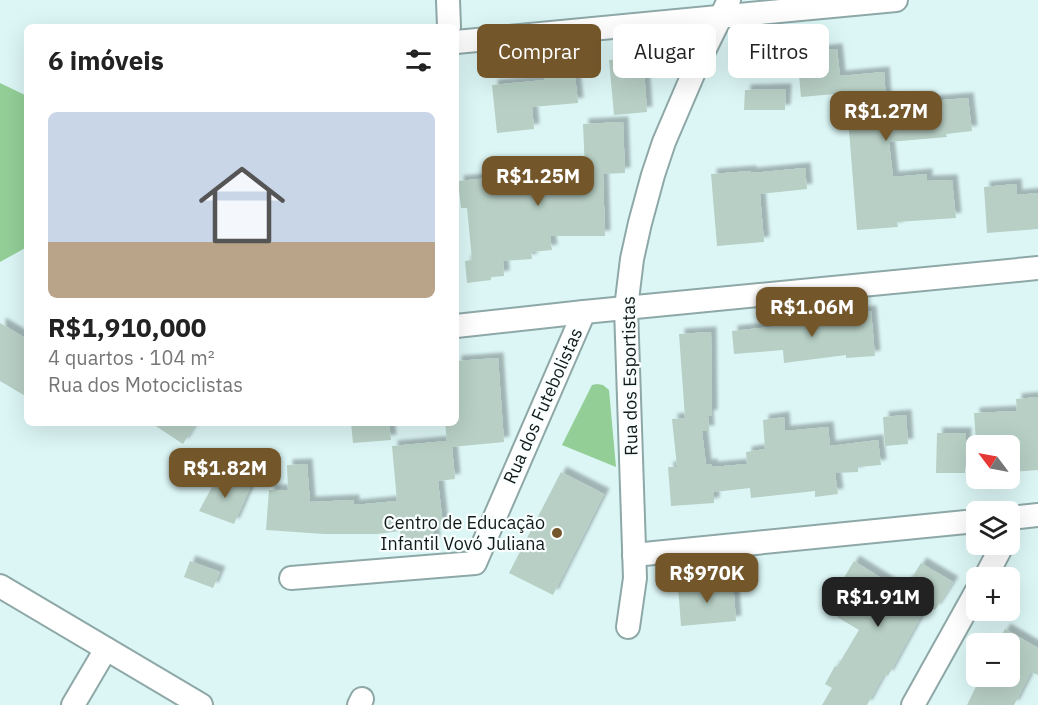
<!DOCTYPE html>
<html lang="pt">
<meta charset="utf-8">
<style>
body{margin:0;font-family:"IBM Plex Sans",sans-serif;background:#f6f6f6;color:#222;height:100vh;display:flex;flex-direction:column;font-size:22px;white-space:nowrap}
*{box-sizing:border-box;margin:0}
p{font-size:20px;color:#767676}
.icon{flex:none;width:33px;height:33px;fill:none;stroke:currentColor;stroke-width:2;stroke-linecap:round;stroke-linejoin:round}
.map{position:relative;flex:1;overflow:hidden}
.panel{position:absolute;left:24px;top:24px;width:435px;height:402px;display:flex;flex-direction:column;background:#fff;border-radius:9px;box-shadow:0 6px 24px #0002}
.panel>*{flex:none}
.hud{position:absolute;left:477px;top:24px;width:471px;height:54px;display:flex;gap:12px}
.needle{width:39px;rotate:302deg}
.buttons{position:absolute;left:966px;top:435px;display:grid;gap:12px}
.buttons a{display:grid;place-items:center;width:54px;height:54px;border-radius:9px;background:#fff;box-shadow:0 6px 24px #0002;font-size:30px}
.price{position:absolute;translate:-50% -51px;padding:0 14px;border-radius:12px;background:#73562a;color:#fff;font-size:20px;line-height:39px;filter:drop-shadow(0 2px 3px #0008)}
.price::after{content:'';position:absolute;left:50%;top:36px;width:18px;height:14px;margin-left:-9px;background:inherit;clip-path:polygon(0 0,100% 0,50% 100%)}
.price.active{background:#222;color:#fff}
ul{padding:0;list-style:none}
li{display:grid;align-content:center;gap:12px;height:318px;padding:0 24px}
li+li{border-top:2px solid #e0e0e0}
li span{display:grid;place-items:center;height:186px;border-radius:9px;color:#555}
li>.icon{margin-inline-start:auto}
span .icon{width:108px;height:108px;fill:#fffc;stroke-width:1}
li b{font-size:26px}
h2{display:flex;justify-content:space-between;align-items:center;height:72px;padding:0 24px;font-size:26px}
.tag{padding:0 21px;border-radius:9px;background:#fff;box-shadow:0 6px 24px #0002;font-size:21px;line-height:54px}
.tag.active{background:#73562a;color:#fff}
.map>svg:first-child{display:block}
</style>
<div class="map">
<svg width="1038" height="705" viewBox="0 0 1038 705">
<defs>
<filter id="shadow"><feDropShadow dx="5.5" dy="-5.5" stdDeviation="1.5" flood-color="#0004"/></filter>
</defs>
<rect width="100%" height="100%" fill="#dbf6f5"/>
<g fill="#93ce97">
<path d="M 0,83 L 27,96 L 27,247 L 0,262 Z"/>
<path d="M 597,384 L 603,385 L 609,390 L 616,467 L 562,445 L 592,385 Z"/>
</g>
<g fill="#b7cfc5" filter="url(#shadow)">
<path d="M 837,49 L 840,76 L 884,72 L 886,99 L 930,97 L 930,101 L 968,98 L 972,131 L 946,134 L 947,137 L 889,142 L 893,177 L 927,174 L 927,181 L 952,180 L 956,218 L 897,222 L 898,227 L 857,230 L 846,93 L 801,97 L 797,53 Z"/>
<path d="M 643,57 L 647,112 L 614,115 L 609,60 Z"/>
<path d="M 574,66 L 578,103 L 532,107 L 534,129 L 497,133 L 492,85 L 545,80 L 544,70 Z"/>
<path d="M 786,89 L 785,110 L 744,110 L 745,90 Z"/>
<path d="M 623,122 L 625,173 L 603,174 L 605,236 L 550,236 L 552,250 L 531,252 L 532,259 L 503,261 L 504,276 L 491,277 L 491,280 L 467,283 L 465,261 L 472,260 L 467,208 L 461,208 L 458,181 L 544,173 L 546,194 L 586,194 L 583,124 Z"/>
<path d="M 805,168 L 807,189 L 760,194 L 764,242 L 717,246 L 711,174 L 751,171 L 751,173 Z"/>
<path d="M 1016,184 L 1017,195 L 1038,193 L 1038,229 L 987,233 L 984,187 Z"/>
<path d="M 871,311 L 875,356 L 846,358 L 846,355 L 784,363 L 783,350 L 734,354 L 732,331 L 780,326 L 780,324 L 842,316 L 841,313 Z"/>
<path d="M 0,323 L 27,339 L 27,397 L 0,381 Z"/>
<path d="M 711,332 L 712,415 L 708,416 L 709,431 L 702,431 L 706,465 L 712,464 L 712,467 L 747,464 L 746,452 L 765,449 L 763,420 L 784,417 L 785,431 L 828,427 L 830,446 L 878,440 L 881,465 L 858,467 L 858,472 L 835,473 L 838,494 L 815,497 L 815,491 L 751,498 L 750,488 L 714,492 L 714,503 L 671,506 L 668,467 L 677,467 L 672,419 L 685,418 L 679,334 Z"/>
<path d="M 498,358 L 504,442 L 452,447 L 455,479 L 438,481 L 443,525 L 433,525 L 435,542 L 402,547 L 400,531 L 377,534 L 324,534 L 266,530 L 269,490 L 288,490 L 287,465 L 307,464 L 310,502 L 354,500 L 354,505 L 397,501 L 392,446 L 447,441 L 445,423 L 456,423 L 456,361 Z"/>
<path d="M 1038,397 L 1038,470 L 1011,472 L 1008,441 L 976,443 L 974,413 L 1017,411 L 1016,399 Z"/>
<path d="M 906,415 L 908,444 L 885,446 L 883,417 Z"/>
<path d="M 151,423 L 196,423 L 183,444 Z"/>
<path d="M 351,423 L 389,423 L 391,440 L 353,443 Z"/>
<path d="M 937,433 L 966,433 L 965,473 L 936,473 Z"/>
<path d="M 561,472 L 604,494 L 553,595 L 509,573 Z"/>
<path d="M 219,474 L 250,488 L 234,524 L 199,511 Z"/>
<path d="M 190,561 L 220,572 L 213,588 L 184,577 Z"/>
<path d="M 854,561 L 902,591 L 908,580 L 910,581 L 921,563 L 953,582 L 935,610 L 927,605 L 888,676 L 884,674 L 867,705 L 822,705 L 832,688 L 825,684 L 835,666 L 837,667 L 859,630 L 837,617 L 844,605 L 832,598 Z"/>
<path d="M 733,581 L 736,621 L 681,626 L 678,586 Z"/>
<path d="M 1005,629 L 1038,648 L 1038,675 L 1031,672 L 1014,705 L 967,705 L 981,676 L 1010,676 L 1010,644 L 997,644 Z"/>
</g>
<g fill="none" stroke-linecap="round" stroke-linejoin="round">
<defs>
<g id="street">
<path d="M 448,0 L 449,27"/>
<path d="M 456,42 L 896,0"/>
<path d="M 456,326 L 584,312 L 1038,268"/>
<path d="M 1010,518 L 1038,515"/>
<path d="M 634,555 L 976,521"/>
<path d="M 291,578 L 475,563 L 584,312"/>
<path d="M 985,578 L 1003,544"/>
<path d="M 0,586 L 201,705"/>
<path d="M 628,627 L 635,578 L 626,308 L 632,259 L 640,223 L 653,175 L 664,142 L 697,65 L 729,0"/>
<path d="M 73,705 L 106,649"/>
<path d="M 359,705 L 362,699"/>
<path d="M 913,705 L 976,592"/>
</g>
</defs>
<use href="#street" stroke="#8ea8a7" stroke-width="26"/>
<use href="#street" stroke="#fff" stroke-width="22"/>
</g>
<circle fill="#73562a" stroke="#f9fefe" stroke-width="2" cx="557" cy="533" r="6"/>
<g text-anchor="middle" stroke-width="4.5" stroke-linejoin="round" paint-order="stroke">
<g font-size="18" fill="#101a19" stroke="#f9fefe">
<text transform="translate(630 376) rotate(-91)" y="6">Rua dos Esportistas</text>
<text transform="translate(543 406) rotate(-66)" y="6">Rua dos Futebolistas</text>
</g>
<g font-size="18" fill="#101a19" stroke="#f9fefe" text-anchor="end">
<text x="545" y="529">Centro de Educação<tspan x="545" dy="21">Infantil Vovó Juliana</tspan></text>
</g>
</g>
</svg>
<div class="buttons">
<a><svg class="needle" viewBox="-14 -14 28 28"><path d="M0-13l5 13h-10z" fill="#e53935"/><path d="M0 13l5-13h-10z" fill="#767676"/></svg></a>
<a><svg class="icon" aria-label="layers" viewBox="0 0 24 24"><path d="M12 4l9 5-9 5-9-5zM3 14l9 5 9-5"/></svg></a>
<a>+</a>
<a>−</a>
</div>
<b class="price" style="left:886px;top:142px">R$1.27M</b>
<b class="price" style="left:538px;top:207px">R$1.25M</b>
<b class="price" style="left:812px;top:338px">R$1.06M</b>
<b class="price" style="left:225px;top:499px">R$1.82M</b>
<b class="price" style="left:707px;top:604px">R$970K</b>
<b class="price active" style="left:878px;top:628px">R$1.91M</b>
<div class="hud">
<a class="tag active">Comprar</a>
<a class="tag">Alugar</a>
<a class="tag">Filtros</a>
</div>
<section class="panel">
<h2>6 imóveis<svg class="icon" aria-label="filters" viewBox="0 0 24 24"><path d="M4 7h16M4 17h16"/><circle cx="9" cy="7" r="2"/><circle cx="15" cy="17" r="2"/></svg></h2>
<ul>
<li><span style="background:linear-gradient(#c9d6e8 70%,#b9a48a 0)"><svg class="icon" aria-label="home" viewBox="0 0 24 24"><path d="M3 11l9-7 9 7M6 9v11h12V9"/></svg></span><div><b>R$1,910,000</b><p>4 quartos · 104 m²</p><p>Rua dos Motociclistas</p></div></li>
</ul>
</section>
</div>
